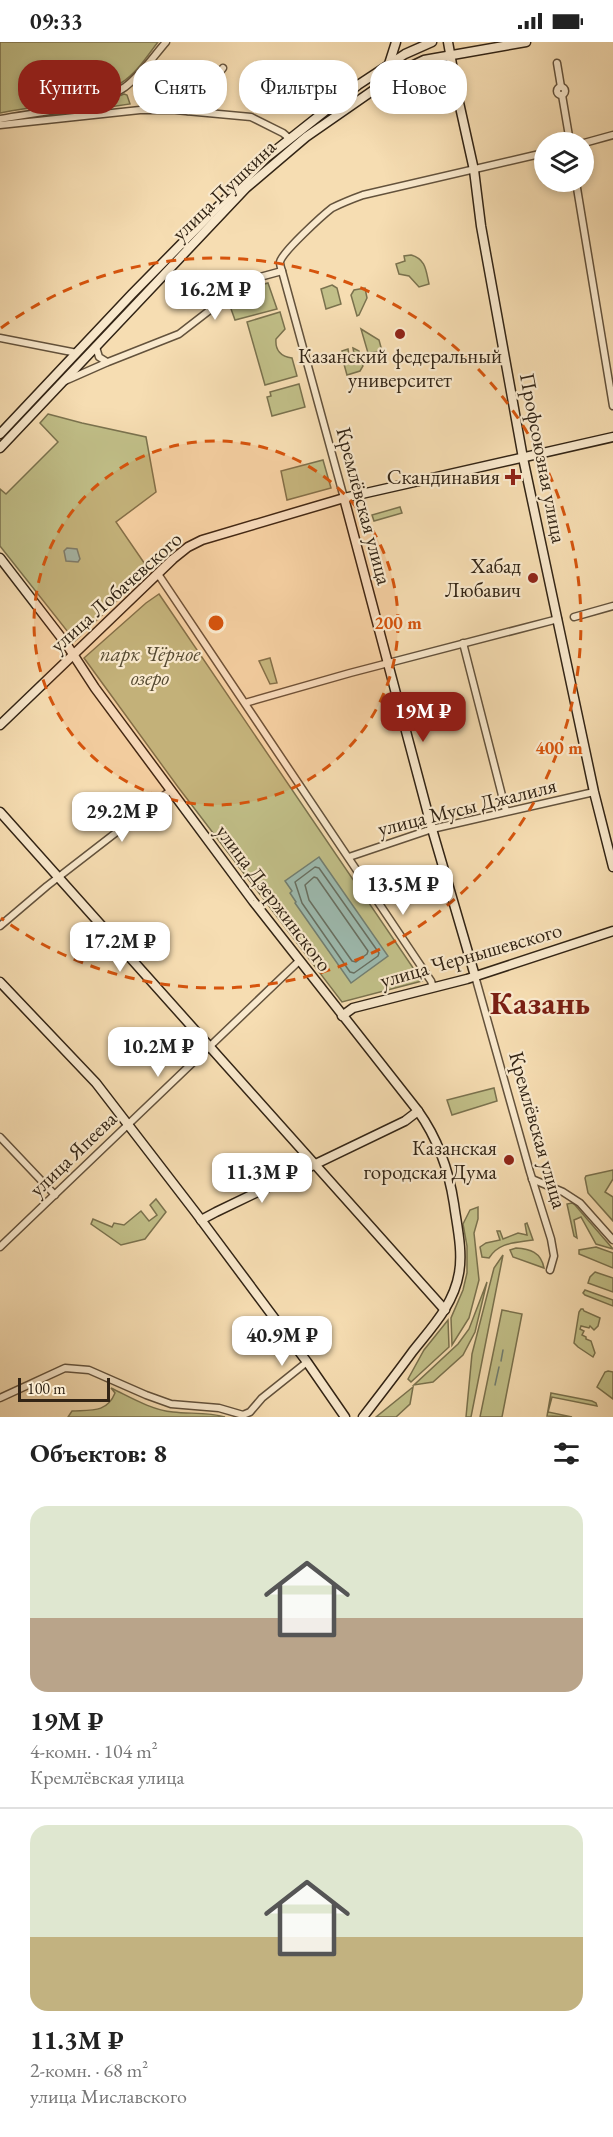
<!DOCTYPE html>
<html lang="ru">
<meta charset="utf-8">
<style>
body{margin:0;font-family:"EB Garamond",serif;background:#f2f2f2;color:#222;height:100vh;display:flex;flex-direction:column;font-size:22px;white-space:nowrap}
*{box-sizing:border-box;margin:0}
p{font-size:20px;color:#767676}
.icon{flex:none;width:33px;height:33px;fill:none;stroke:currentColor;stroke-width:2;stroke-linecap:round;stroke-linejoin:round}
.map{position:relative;height:1375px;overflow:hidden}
.drawer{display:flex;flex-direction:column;background:#fff;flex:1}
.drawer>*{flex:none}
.hud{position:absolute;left:18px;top:18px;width:578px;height:54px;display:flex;gap:12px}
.controls{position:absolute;left:534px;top:90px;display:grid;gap:12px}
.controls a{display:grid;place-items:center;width:60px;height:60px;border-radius:50%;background:#fff;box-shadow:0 3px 9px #0003;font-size:30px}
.scale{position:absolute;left:18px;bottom:15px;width:92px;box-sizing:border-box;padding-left:6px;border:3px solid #322415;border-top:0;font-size:16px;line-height:21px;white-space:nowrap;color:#322415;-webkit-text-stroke:4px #f9e9cd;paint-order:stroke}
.price{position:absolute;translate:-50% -51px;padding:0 14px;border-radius:12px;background:#fff;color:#222;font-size:20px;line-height:39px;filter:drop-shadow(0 2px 3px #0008)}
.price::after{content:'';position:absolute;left:50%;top:36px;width:18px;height:14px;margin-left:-9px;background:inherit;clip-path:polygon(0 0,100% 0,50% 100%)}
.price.selected{background:#8f2418;color:#fff}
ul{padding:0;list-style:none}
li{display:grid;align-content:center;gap:12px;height:318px;padding:0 30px}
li+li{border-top:2px solid #e0e0e0}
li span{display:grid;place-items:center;height:186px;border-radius:18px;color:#555}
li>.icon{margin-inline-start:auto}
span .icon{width:108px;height:108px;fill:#fffc;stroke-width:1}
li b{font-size:26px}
h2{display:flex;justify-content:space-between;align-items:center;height:72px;padding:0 30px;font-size:26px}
.chip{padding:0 21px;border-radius:24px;background:#fff;box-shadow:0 3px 9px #0003;font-size:21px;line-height:54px}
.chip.selected{background:#8f2418;color:#fff}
.status{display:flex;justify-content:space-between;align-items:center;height:42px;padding:0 30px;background:#fff;direction:ltr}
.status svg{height:16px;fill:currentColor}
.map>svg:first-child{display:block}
</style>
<div class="status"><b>09:33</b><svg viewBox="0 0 49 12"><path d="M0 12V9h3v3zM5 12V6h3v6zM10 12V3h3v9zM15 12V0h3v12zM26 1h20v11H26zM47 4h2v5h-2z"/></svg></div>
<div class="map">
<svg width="613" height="1375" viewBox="0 0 613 1375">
<rect width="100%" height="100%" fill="#f6ddb2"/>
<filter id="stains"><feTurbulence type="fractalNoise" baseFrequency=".00333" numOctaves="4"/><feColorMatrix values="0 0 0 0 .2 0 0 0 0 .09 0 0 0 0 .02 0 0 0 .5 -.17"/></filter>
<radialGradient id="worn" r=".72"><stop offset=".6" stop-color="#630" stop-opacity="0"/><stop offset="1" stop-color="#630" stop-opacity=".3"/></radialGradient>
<g fill="#c1bf88" stroke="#7a724e" stroke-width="1.5">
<path d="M 0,0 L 158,0 C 147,14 137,31 121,41 C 91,60 35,64 0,71 Z"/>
<path d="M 124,52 L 127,53 L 130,62 L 8,80 L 7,78 L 92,65 Z"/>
<path d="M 411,213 C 426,217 426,229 429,242 L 419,245 L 409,234 L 399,232 L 396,222 L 405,219 L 404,214 Z"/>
<path d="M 268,241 L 277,267 L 235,278 L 230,264 L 250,246 Z"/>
<path d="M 332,243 L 337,246 L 341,262 L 326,267 L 321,247 Z"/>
<path d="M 365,246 L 367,256 L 359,273 L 357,274 L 351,253 L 354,248 Z"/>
<path d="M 280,270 L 285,287 L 276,297 C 275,308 281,315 292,316 L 297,334 L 265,343 L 247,280 Z"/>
<path d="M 361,287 L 379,298 L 382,309 L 368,311 Z"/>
<path d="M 353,306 L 359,309 L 363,324 L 360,329 L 347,333 L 342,315 L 344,314 L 342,309 L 348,307 L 349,313 L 354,312 Z"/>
<path d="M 299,342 L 305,365 L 272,374 L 267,355 L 271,354 L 270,350 Z"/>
<path d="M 48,372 L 82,381 L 146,395 L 156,450 L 116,480 L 149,528 L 75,599 L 0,504 L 0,447 L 6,452 L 58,400 L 40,381 Z"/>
<path d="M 323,418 L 331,446 L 287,458 L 281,429 Z"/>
<path d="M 400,465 L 402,471 L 374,479 L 372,473 Z"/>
<path d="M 159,552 L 422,939 L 342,960 L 178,745 L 84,616 L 146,561 Z"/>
<path d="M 270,616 L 277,641 L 270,642 L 259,619 Z"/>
<path d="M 494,1046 L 497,1059 L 452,1073 L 447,1058 Z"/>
<path d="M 613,1128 L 613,1137 L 605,1150 L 613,1155 L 613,1179 L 588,1151 L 585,1136 L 586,1134 Z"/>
<path d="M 156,1157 L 166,1170 L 145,1197 L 121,1203 L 91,1182 L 93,1177 L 112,1185 L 114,1181 L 124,1183 L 141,1169 L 149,1179 L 157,1173 L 150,1163 Z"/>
<path d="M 572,1161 L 575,1163 L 613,1207 L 596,1202 L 581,1175 L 574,1178 L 577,1196 L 574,1194 L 567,1162 Z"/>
<path d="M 478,1165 L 478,1177 L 474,1191 L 479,1238 L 469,1276 L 452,1303 L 451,1276 L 463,1248 L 467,1231 L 467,1204 L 463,1182 L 470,1168 Z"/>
<path d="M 527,1181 L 533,1198 C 515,1201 499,1200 489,1216 L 482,1215 L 480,1205 L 486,1201 L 500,1198 L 497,1189 L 500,1189 L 503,1197 L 518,1191 L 527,1193 L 525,1182 Z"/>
<path d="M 596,1205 L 613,1211 L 613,1226 L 579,1212 L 579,1208 Z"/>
<path d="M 516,1206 C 530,1207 541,1210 544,1226 L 513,1215 L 510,1208 Z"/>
<path d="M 503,1213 L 471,1375 L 466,1375 L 472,1312 L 494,1226 Z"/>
<path d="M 595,1230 L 613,1236 L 613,1250 L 588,1241 L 590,1235 Z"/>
<path d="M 487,1240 L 475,1290 L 463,1313 L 433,1340 L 414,1343 L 458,1302 L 469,1287 Z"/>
<path d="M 585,1248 L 613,1258 L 613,1264 L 585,1253 L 583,1251 Z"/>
<path d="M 583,1267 L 584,1269 L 600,1276 L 598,1284 L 594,1288 L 590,1284 L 589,1286 L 581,1284 L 580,1287 L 584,1289 L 582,1293 L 586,1295 L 586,1297 L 591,1299 L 595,1311 L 593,1315 L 578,1305 L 574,1301 L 579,1270 L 581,1267 Z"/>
<path d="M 502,1268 L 522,1272 L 502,1375 L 480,1375 Z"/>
<path d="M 448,1278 L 449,1305 L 411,1340 L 408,1337 L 424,1308 Z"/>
<path d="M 608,1329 L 613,1330 L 613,1357 L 597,1345 L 605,1330 Z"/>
<path d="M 413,1345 L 410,1362 L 396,1375 L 376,1375 Z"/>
<path d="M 111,1346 C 130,1355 151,1368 173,1370 C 190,1372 208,1370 225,1375 L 68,1375 L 72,1369 C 91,1368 107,1371 115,1351 Z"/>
<path d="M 551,1351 L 592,1359 L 596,1361 L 597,1364 L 552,1355 L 548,1370 L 572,1375 L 547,1374 Z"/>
</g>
<g fill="#9dbbb0" stroke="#727f72" stroke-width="1.5">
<path d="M 67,506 L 77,507 L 80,517 L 78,520 L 66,519 L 64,509 Z"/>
<path d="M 319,815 L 388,914 L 351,941 L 295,861 L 296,860 L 290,851 L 292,849 L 285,839 Z"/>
</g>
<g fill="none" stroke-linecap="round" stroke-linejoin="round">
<g stroke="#687062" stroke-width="1.5">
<path d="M 315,825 L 319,826 L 379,911 L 378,914 L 354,931 L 350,930 L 302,861 L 295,840 Z"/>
<path d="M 314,835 L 317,836 L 368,909 L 367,912 L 356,920 L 352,919 L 309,858 L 305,843 Z"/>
</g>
<g stroke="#727f72" stroke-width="1.5">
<path d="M 501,1319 L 503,1308"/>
<path d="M 495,1343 L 499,1325"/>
</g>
<defs>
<g id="street">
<path d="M 557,21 L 561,45"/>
<circle cx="561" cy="49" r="4"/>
<path d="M 562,53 L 570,100"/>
<path d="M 188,69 L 223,26"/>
<path d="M 0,77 C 36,70 95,66 125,45 C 141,33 153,15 166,0"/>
<path d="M 0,83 L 140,68 L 175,68 L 251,75 L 283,91 L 290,97"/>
<path d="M 584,101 L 613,93"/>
<path d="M 576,140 L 613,364"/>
<path d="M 0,296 L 77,311"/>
<path d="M 96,305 L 99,315 L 107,320"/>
<path d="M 65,339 L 108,320 L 179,292 L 241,244 L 253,237 L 282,229"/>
<path d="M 344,456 L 282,229 C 281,226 280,223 280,220 C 282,210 323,173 332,166 C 342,161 352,157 363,153 L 544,111"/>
<path d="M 158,532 L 431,939 L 433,945"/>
<path d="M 574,575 L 613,564"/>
<path d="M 463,601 L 506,769"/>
<path d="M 245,661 L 350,631 L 558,577"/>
<path d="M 349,815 L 432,787 L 594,750"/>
<path d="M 0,884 L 47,844 L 171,748"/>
<path d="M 475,934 L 530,1130 L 551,1197 L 554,1214 L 550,1228"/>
<path d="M 0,1095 L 55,1153"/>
<path d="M 532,1137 L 563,1150 L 580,1161 L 613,1198"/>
<path d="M 0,1205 L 299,919"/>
<path d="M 0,1356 L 65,1326 L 89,1328 L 146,1353 L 171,1362 L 219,1366 L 243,1373 L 250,1370 L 262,1356 L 307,1320"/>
</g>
<g id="secondary">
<path d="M 448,0 L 458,56 L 474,128 L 481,184 L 523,416 L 594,750 L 613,825"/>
<path d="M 389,22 L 396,0"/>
<path d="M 0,392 L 132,252 L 267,115 L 358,43 L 405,12 L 432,0"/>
<path d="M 0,406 L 246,146 L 306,95 L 401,29 L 424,18 L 526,0"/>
<path d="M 344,456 L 432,787 L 475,934"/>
<path d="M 0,516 L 67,603 L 95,646 L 253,859 L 418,1069 C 438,1097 449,1129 454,1162 C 457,1184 463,1209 459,1231 C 454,1262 432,1285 413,1309 C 397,1331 380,1353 363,1375"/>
<path d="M 0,683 L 173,517 L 188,505 L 202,498 L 344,456 L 613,395"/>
<path d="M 0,770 L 445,1268"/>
<path d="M 0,940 L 96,1041 L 196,1171 L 307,1320 L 345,1375"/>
<path d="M 342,974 L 353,966 L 467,937 L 613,889"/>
<path d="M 201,1178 L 216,1170 L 405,1079 L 418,1069"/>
</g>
</defs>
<use href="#street" stroke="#63523c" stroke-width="9"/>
<use href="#secondary" stroke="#322415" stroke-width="11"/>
<use href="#street" stroke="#f9e9cd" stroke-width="6"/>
<use href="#secondary" stroke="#f9e9cd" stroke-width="8"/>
</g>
<circle cx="216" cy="581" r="182" fill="#d6540d" fill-opacity=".12"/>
<g fill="none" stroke="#d6540d" stroke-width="3" stroke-dasharray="10 8">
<circle cx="216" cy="581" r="182"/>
<path d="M1 286A365 365 0 1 1 1 876"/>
</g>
<g fill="#8f2418" stroke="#f9e9cd" stroke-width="2">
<circle cx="400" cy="292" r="6"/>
<path d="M510 426h6v6h6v6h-6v6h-6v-6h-6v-6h6z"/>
<circle cx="533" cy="536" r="6"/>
<circle cx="509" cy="1118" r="6"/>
</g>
<g text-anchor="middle" stroke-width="4.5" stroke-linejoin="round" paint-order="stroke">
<g font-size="21" fill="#322415" stroke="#f9e9cd">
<text transform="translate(224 148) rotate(-44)" y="7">улица Пушкина</text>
<text transform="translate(543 416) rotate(79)" y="7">Профсоюзная улица</text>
<text transform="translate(364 464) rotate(75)" y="7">Кремлёвская улица</text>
<text transform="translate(116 550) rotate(-42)" y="7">улица Лобачевского</text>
<text transform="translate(467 765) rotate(-14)" y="7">улица Мусы Джалиля</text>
<text transform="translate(274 856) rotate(53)" y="7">улица Дзержинского</text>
<text transform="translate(471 913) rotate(-16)" y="7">улица Чернышевского</text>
<text transform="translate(538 1088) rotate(74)" y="7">Кремлёвская улица</text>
<text transform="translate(73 1112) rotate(-44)" y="7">улица Япеева</text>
</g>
<g font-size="21" fill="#322415" stroke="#f9e9cd" text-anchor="end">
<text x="400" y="321" text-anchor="middle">Казанский федеральный<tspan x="400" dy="24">университет</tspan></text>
<text x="500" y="442">Скандинавия</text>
<text x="521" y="531">Хабад<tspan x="521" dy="24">Любавич</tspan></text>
<text x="497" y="1113">Казанская<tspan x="497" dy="24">городская Дума</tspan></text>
</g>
<g font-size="21" font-style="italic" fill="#564b32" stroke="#f9e9cd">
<text x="150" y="619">парк Чёрное<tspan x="150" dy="24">озеро</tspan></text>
</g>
<g font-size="33" font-weight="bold" fill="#7a1f14" stroke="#f9e9cd">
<text x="540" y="972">Казань</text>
</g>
</g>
<circle cx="216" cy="581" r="9" fill="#d6540d" stroke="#f9e9cd" stroke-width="3"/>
<g font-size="18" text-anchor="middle" font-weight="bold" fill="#d6540d" stroke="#f9e9cd" stroke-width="4.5" stroke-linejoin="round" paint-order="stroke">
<text x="398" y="587">200 m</text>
<text x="559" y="712">400 m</text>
</g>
<rect width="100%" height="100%" filter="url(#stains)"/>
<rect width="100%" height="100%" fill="url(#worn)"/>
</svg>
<div class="controls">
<a><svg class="icon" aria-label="layers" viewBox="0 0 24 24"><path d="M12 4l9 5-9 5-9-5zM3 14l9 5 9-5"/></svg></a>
</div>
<div class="scale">100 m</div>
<b class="price" style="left:215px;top:279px">16.2M ₽</b>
<b class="price selected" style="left:423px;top:701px">19M ₽</b>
<b class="price" style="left:122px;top:801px">29.2M ₽</b>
<b class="price" style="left:403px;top:874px">13.5M ₽</b>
<b class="price" style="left:120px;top:931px">17.2M ₽</b>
<b class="price" style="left:158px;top:1036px">10.2M ₽</b>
<b class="price" style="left:262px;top:1162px">11.3M ₽</b>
<b class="price" style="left:282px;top:1325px">40.9M ₽</b>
<div class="hud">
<a class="chip selected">Купить</a>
<a class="chip">Снять</a>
<a class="chip">Фильтры</a>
<a class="chip">Новое</a>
</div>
</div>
<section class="drawer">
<h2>Объектов: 8<svg class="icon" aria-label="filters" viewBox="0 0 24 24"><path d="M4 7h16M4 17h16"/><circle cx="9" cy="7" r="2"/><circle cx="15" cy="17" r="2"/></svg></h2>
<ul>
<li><span style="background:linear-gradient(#dfe7d0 60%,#b9a48a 0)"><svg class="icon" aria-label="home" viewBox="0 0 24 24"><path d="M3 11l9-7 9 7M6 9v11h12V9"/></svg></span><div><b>19M ₽</b><p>4-комн. · 104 m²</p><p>Кремлёвская улица</p></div></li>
<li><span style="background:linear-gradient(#dfe7d0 60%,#c2b280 0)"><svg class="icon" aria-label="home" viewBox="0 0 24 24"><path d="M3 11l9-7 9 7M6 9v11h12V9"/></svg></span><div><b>11.3M ₽</b><p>2-комн. · 68 m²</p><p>улица Миславского</p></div></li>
</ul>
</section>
